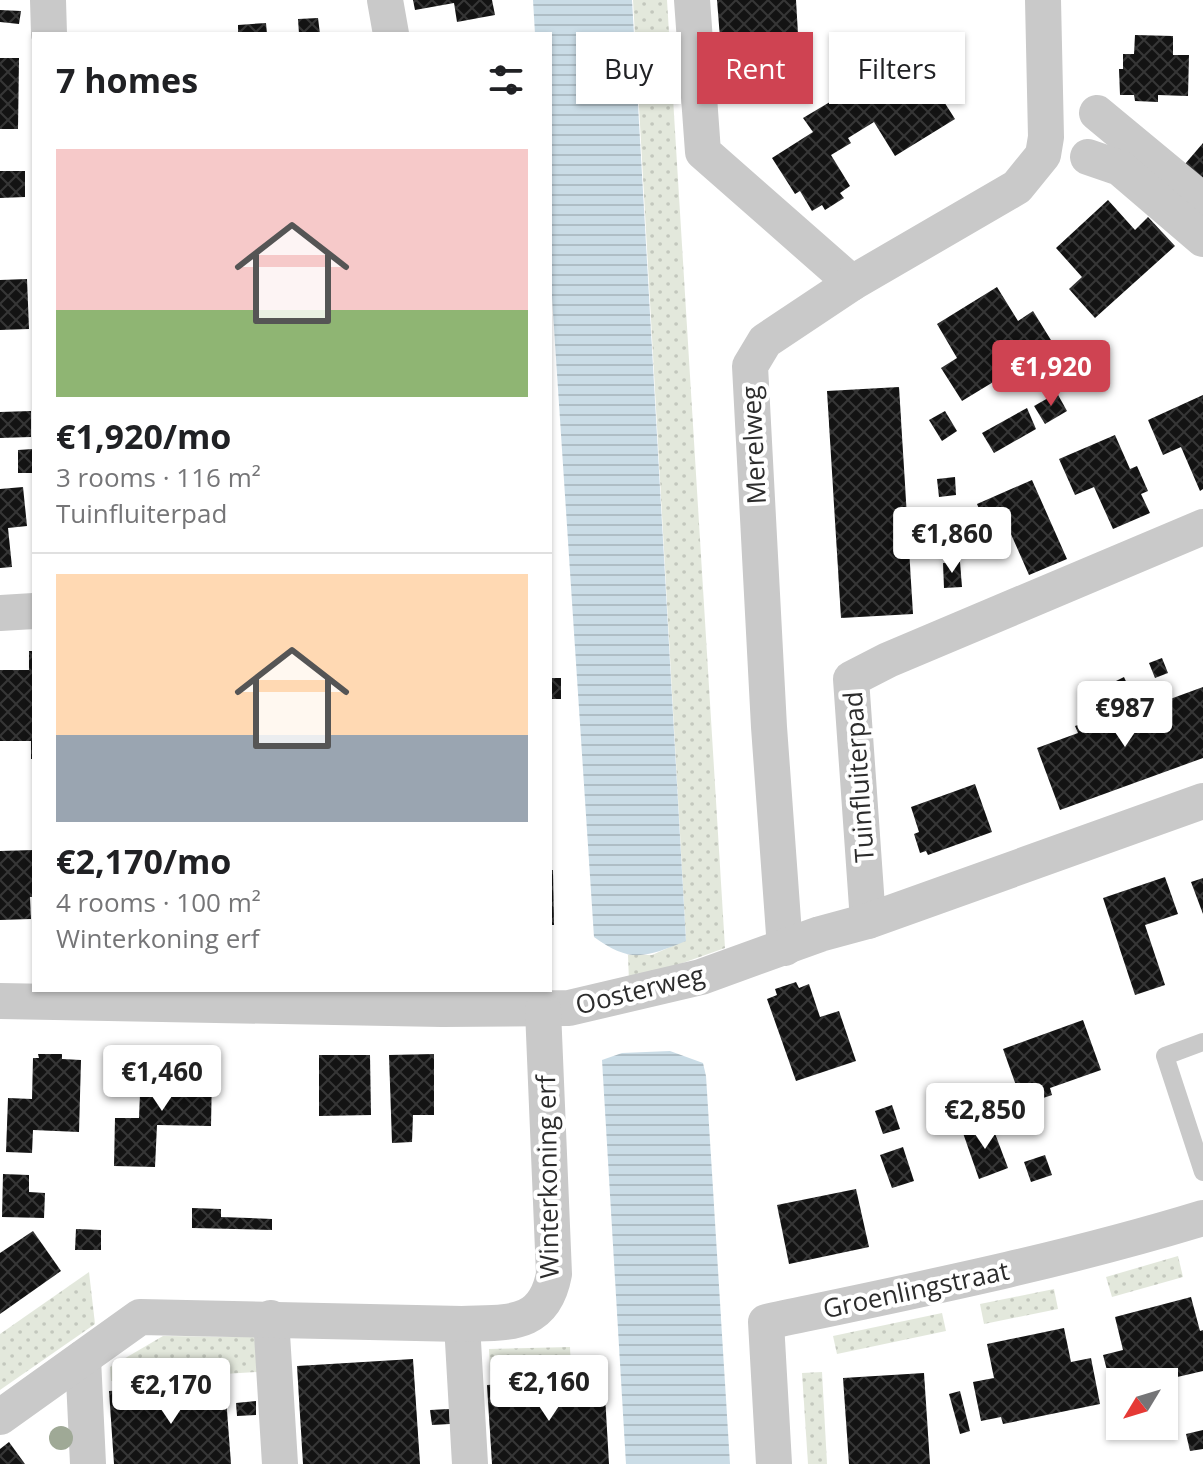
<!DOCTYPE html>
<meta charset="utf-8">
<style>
body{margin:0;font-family:"Open Sans",sans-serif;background:#f2f2f2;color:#202124;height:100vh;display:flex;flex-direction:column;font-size:30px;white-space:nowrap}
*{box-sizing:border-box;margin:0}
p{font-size:26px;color:#757577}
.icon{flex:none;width:44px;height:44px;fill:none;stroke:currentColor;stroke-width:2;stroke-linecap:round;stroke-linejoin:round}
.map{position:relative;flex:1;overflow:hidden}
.drawer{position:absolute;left:32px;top:32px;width:520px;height:960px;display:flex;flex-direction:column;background:#fff;border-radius:0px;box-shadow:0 2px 6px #0004}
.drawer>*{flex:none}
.guide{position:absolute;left:576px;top:32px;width:506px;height:72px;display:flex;gap:16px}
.needle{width:52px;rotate:232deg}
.buttons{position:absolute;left:1106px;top:1368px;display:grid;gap:16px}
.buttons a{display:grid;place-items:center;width:72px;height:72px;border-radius:0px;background:#fff;box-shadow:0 2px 6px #0004;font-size:40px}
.price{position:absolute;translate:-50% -68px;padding:0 18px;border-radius:8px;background:#fff;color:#222;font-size:26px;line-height:52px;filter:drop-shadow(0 2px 4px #0008)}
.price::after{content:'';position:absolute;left:50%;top:48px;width:24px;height:18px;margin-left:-12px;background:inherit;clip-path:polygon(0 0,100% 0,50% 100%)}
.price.on{background:#cf4352;color:#fff}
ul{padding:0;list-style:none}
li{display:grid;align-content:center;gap:16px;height:424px;padding:0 24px}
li+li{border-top:2px solid #e0e0e0}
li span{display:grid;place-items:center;height:248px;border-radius:0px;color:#555}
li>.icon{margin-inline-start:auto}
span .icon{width:144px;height:144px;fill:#fffc;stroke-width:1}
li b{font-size:34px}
h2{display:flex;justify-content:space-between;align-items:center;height:96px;padding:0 24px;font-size:34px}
.tag{padding:0 28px;border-radius:0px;background:#fff;box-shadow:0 2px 6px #0004;font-size:28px;line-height:72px}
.tag.on{background:#cf4352;color:#fff}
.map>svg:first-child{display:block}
</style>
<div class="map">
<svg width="1203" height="1464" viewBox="0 0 1203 1464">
<defs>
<pattern id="grass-dots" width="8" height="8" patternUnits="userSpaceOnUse" patternTransform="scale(2)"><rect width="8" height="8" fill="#e3e8dc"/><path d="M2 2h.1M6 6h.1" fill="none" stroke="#c3c7bd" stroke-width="1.8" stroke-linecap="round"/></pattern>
<pattern id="water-rules" width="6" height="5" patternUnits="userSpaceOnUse" patternTransform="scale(2)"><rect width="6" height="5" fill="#cadce6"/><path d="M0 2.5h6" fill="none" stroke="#aebdc5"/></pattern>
<pattern id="building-cross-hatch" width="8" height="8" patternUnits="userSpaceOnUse" patternTransform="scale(2)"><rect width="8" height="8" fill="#131313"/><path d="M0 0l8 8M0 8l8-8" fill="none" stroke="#363636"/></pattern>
</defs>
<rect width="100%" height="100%" fill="#fff"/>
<g fill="url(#grass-dots)">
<path d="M 633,0 L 667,0 L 725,948 L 629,982 L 628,955 L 652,955 L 686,940 Z"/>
<path d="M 1178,1256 L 1183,1277 L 1112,1297 L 1106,1277 Z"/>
<path d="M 89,1272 L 95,1324 L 0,1390 L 0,1334 Z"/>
<path d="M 1054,1289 L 1058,1309 L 984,1324 L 980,1304 Z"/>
<path d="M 942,1313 L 946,1331 L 837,1354 L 833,1336 Z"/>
<path d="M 163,1336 L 255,1337 L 257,1372 L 111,1381 L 110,1367 Z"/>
<path d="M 570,1347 L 571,1370 L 490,1371 L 489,1349 Z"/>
<path d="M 822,1372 L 827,1464 L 808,1464 L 802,1373 Z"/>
</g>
<g fill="url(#water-rules)">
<path d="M 533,0 L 632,0 L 686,941 C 646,957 631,964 594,937 L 550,267 L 550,34 L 535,34 Z"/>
<path d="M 670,1051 L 703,1063 L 706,1076 L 730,1464 L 626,1464 L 602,1060 L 622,1053 Z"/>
</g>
<g fill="url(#building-cross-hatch)">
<path d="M 413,0 L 492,0 L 495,15 L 457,22 L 454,3 L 415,10 Z"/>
<path d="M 717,0 L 796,0 L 799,51 L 760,54 L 759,35 L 720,38 Z"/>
<path d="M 0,10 L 21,11 L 19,24 L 0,22 Z"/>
<path d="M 318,18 L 320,34 L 299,34 L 298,19 Z"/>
<path d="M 266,23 L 267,34 L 238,34 L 238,25 Z"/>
<path d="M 1135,35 L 1173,36 L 1173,55 L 1189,55 L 1188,96 L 1158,95 L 1158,102 L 1135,101 L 1134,95 L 1120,95 L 1119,69 L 1123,69 L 1123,54 L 1134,54 Z"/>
<path d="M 929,43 L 950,76 L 934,86 L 955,119 L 895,156 L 874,122 L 848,138 L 851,143 L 831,155 L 850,186 L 840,193 L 844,198 L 825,210 L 822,205 L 812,211 L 800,191 L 795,194 L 772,158 L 813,132 L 803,118 Z"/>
<path d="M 0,58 L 19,58 L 18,129 L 0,129 Z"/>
<path d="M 1203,143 L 1203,179 L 1185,164 Z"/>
<path d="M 0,171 L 25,171 L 25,197 L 0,198 Z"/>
<path d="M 1108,200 L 1135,230 L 1148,217 L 1175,246 L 1095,318 L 1069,289 L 1082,277 L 1056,248 Z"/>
<path d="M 27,279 L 29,329 L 0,330 L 0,280 Z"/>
<path d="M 997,287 L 1018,321 L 1033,311 L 1054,345 L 962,401 L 941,368 L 957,358 L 937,324 Z"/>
<path d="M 899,387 L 913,614 L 841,618 L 827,391 Z"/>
<path d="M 1057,393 L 1067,411 L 1045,424 L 1034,406 Z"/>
<path d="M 1203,395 L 1203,489 L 1200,491 L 1181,447 L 1163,455 L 1148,420 Z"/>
<path d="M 1027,408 L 1036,429 L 994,453 L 982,433 Z"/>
<path d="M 31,411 L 31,437 L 0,438 L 0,412 Z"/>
<path d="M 945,411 L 957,431 L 942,441 L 929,420 Z"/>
<path d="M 1115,435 L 1130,469 L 1137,466 L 1148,491 L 1141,494 L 1150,513 L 1113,529 L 1094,487 L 1075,495 L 1059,459 Z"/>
<path d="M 33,449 L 33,473 L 18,473 L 18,450 Z"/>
<path d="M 955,477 L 956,495 L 939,497 L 937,479 Z"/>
<path d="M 1032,480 L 1067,559 L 1029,575 L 1010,532 L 992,540 L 977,504 Z"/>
<path d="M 23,487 L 27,526 L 8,528 L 12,567 L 0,568 L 0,489 Z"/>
<path d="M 957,507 L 959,531 L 941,532 L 939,508 Z"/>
<path d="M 960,562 L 962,587 L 944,588 L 943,563 Z"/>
<path d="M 29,651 L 34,651 L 34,759 L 31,759 L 31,741 L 0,741 L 0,670 L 29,670 Z"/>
<path d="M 1162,658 L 1168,673 L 1155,678 L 1149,663 Z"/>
<path d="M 1124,677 L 1129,688 L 1113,695 L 1108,685 Z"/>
<rect x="550" y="678" width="11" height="21"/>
<path d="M 1203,687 L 1203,758 L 1060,810 L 1037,748 L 1078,733 L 1075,726 L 1119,710 L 1121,717 Z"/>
<path d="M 975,784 L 992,832 L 928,855 L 926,851 L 920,853 L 914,834 L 919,832 L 911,807 Z"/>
<path d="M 34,850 L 34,897 L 30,897 L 31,919 L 0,920 L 0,851 Z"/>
<path d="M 550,870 L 553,870 L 554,925 L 550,925 Z"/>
<path d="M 1165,877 L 1178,914 L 1145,925 L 1165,985 L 1135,995 L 1103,898 Z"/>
<path d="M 1203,878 L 1203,914 L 1191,882 Z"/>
<path d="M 796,982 L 799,988 L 809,984 L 820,1017 L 839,1011 L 856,1061 L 796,1081 L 767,999 L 777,995 L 775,989 Z"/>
<path d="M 1083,1020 L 1101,1070 L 1050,1088 L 1052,1095 L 1023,1105 L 1003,1049 Z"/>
<path d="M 38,1054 L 62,1054 L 62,1059 L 81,1060 L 79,1132 L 33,1130 L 32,1153 L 6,1152 L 8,1098 L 32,1099 L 33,1058 L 39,1058 Z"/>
<path d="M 434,1054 L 434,1115 L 413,1115 L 412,1142 L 392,1143 L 389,1055 Z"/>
<path d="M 319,1055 L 370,1055 L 371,1115 L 319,1116 Z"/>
<path d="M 168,1069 L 212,1073 L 211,1126 L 157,1125 L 155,1167 L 114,1166 L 115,1118 L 139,1118 L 141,1070 L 168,1071 Z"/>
<path d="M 892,1105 L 900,1129 L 883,1134 L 875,1111 Z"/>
<path d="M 991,1123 L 1008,1168 L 979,1179 L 963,1133 Z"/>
<path d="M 903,1147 L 914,1181 L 892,1188 L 880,1155 Z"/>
<path d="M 1045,1155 L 1052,1175 L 1031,1182 L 1024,1162 Z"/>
<path d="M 3,1174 L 29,1175 L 29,1192 L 45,1193 L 44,1218 L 2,1217 Z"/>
<path d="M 856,1189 L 869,1247 L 789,1264 L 777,1205 Z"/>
<path d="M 192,1208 L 221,1209 L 221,1217 L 272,1219 L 272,1230 L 192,1228 Z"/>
<path d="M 76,1229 L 101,1230 L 101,1250 L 75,1250 Z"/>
<path d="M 33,1231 L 61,1271 L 0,1314 L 0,1253 Z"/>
<path d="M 1191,1297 L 1200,1331 L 1203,1330 L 1203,1371 L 1173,1378 L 1175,1386 L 1164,1388 L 1164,1382 L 1120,1382 L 1120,1400 L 1115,1401 L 1103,1355 L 1123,1350 L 1115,1317 Z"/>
<path d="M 1064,1328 L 1071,1362 L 1091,1358 L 1100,1404 L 1003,1424 L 1001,1417 L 981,1421 L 973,1382 L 994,1378 L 987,1344 Z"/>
<path d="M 413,1359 L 420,1464 L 303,1464 L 297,1366 Z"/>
<path d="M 924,1373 L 930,1464 L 849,1464 L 843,1378 Z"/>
<path d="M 604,1378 L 609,1464 L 492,1464 L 487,1385 Z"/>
<path d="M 225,1384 L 231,1464 L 114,1464 L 109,1391 Z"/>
<path d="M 960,1391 L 970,1431 L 960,1434 L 949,1394 Z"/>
<path d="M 256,1401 L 256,1415 L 237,1416 L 236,1403 Z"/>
<path d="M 449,1409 L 450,1424 L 432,1425 L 430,1410 Z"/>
<path d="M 1203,1430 L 1203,1449 L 1190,1451 L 1186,1434 Z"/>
<path d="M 9,1442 L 25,1464 L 0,1464 L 0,1449 Z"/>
</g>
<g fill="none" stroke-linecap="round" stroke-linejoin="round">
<path stroke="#c9c9c9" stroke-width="18" d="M 1203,1042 L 1165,1056 L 1203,1172"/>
<g stroke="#c9c9c9" stroke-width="36">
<path d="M 48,0 L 49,34"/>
<path d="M 385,0 L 391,34"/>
<path d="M 692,0 L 703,152 L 852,283"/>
<path d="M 1097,113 L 1203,201"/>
<path d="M 1088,157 L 1120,168 L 1203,239"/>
<path d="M 0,613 L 34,611"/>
<path d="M 868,921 L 851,679 L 888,660 L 1203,527"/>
<path d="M 785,948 L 769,727 L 750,366 L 765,341 L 852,283 L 1017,187 L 1043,155 L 1046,137 L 1043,0"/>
<path d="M 0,1001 L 442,1009 L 569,1008 L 701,977 L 820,934 L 868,921 L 1203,801"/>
<path d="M 271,1318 L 280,1464"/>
<path d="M 462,1324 L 470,1464"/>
<path d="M 83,1358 L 88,1464"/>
<path d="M 0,1417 L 140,1317 L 462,1324 C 507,1322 544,1328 554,1274 L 543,1010"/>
<path d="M 774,1464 L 766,1322 C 913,1291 1059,1262 1203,1218"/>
</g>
</g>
<circle fill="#9fa996" cx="61" cy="1438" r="12"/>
<g text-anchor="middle" stroke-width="8" stroke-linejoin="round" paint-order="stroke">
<g font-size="26" fill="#2c2c2c" stroke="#fff">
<text transform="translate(754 445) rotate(-93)" y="9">Merelweg</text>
<text transform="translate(859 777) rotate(-94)" y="9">Tuinfluiterpad</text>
<text transform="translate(640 990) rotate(-14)" y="9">Oosterweg</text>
<text transform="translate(548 1177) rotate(-91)" y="9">Winterkoning erf</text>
<text transform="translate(916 1290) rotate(-12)" y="9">Groenlingstraat</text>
</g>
</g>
</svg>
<div class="buttons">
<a><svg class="needle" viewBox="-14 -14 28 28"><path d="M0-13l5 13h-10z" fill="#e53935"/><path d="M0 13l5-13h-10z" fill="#757577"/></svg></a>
</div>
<b class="price on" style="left:1051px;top:408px">€1,920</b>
<b class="price" style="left:952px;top:575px">€1,860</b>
<b class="price" style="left:1125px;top:749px">€987</b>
<b class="price" style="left:162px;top:1113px">€1,460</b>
<b class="price" style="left:985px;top:1151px">€2,850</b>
<b class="price" style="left:549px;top:1423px">€2,160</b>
<b class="price" style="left:171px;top:1426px">€2,170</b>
<div class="guide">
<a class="tag">Buy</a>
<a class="tag on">Rent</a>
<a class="tag">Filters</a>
</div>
<section class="drawer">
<h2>7 homes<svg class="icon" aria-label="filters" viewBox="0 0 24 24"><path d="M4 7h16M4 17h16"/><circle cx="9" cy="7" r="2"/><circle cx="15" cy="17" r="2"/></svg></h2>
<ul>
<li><span style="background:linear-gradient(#f6c9c9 65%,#8fb573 0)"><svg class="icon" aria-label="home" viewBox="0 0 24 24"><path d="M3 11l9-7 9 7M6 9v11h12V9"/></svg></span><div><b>€1,920/mo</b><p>3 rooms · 116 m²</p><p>Tuinfluiterpad</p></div></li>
<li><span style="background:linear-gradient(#ffd9b3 65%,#9aa5b1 0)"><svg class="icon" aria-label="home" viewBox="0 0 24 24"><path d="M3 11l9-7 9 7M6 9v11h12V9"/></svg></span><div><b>€2,170/mo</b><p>4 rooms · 100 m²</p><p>Winterkoning erf</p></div></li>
</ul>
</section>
</div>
